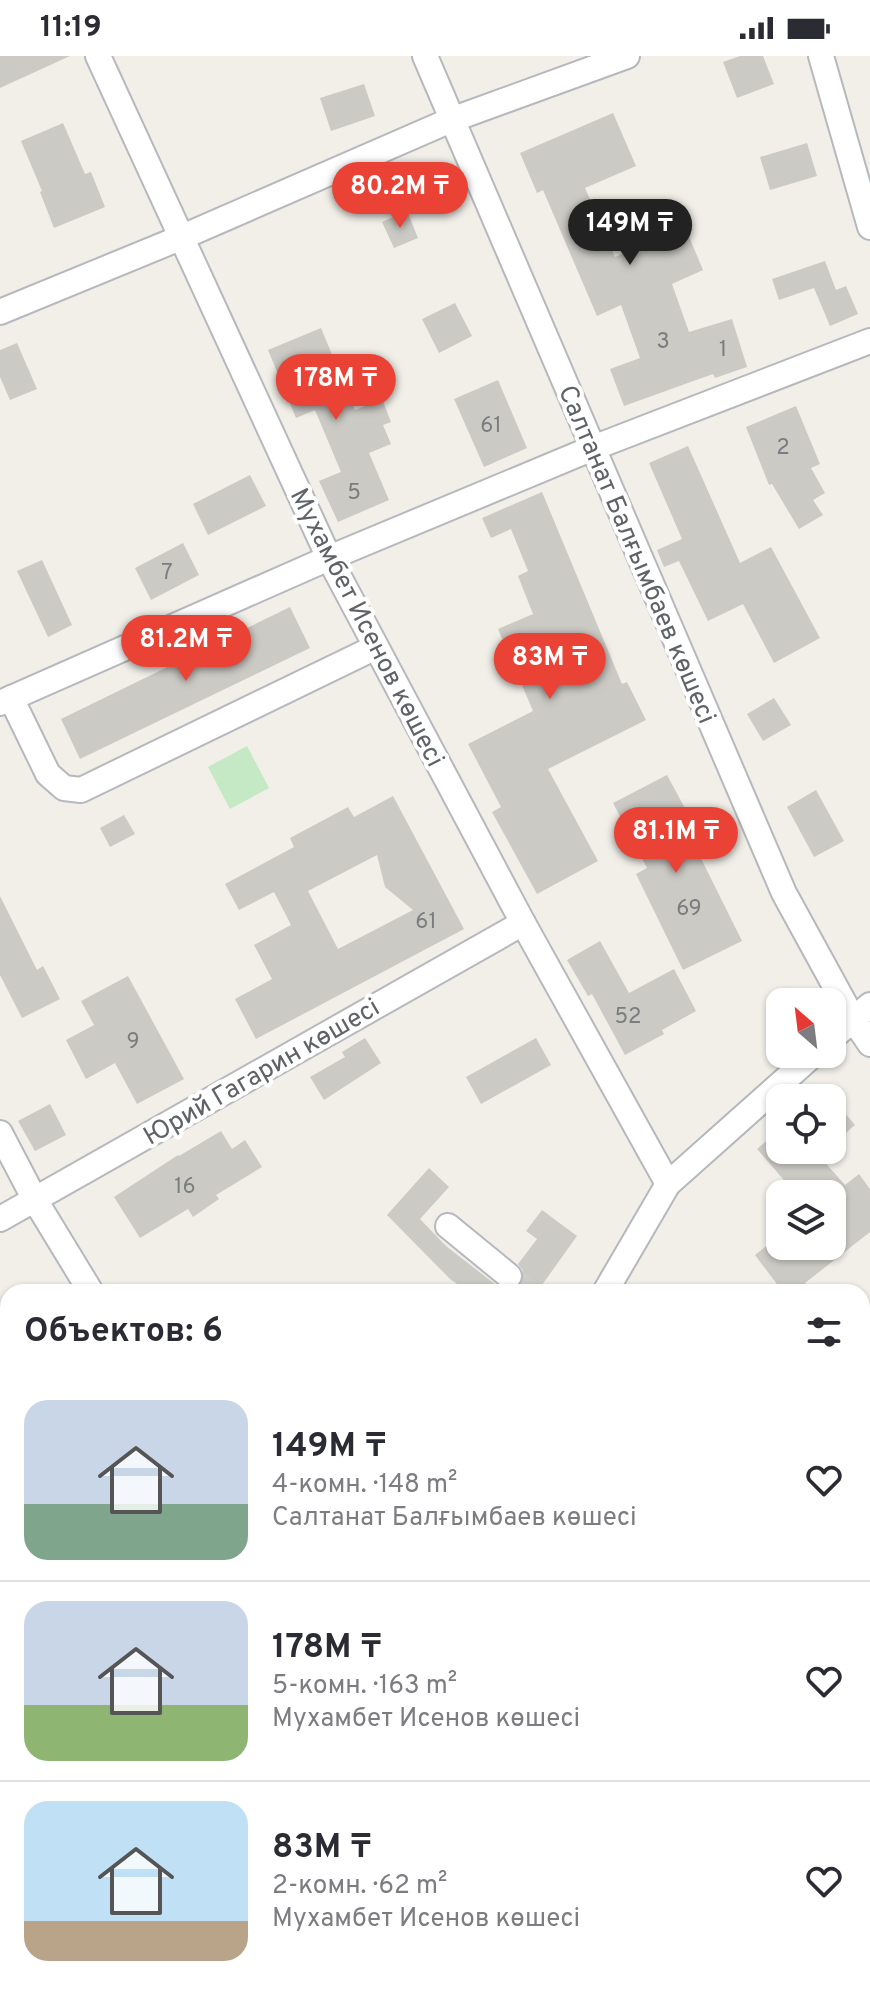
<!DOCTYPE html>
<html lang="ru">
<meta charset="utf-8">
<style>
body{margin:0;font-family:Overpass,sans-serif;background:#f2f2f3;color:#2b2b33;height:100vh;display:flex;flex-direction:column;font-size:30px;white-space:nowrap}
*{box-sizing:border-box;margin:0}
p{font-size:26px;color:#7c7c81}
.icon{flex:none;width:44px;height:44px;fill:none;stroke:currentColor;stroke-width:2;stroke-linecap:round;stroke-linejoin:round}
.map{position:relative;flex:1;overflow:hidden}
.side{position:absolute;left:0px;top:1228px;width:870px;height:712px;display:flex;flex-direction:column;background:#fff;border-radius:24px 24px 0 0;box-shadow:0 2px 6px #0004}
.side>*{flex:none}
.needle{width:52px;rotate:332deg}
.tools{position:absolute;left:766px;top:932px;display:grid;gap:16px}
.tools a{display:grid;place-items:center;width:80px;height:80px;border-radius:16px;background:#fff;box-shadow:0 2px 6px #0004;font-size:40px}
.price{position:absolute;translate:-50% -68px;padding:0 18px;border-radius:28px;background:#ea4335;color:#fff;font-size:26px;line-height:52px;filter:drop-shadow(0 2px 4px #0008)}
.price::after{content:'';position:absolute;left:50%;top:48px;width:24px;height:18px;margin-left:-12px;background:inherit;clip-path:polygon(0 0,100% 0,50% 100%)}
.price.active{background:#222;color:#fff}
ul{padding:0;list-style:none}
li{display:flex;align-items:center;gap:24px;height:200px;padding:0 24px}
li+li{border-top:2px solid #e1e1e2}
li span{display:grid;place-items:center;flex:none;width:224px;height:160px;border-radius:24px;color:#555}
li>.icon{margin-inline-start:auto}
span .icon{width:96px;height:96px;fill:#fffc;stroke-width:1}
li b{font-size:34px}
h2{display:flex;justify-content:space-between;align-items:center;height:96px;padding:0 24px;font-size:34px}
.status{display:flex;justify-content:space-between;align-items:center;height:56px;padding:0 40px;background:#fff;direction:ltr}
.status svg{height:22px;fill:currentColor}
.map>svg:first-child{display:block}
</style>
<div class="status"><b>11:19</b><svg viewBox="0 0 49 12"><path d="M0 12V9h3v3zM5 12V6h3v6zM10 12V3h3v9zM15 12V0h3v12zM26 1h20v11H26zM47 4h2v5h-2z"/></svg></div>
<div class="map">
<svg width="870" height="1940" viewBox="0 0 870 1940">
<rect width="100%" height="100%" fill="#f1efe8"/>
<g fill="#c5e8c5">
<path d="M 247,690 L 269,732 L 230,753 L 208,711 Z"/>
<path d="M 8,1616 L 8,1932 L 492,1932 L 497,1940 L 0,1940 L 0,1621 Z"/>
</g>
<g fill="#cccac5" fill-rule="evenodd">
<path d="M 0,0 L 70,0 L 0,32 Z"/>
<path d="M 740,0 L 763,0 L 774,28 L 737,42 L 723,6 Z"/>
<path d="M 364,28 L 375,60 L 331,75 L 320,42 Z"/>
<path d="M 613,57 L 636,110 L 585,132 L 615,201 L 685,171 L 703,214 L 672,228 L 689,276 L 732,263 L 747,311 L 715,322 L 713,318 L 624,350 L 610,313 L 640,302 L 621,249 L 597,260 L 543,134 L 537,137 L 520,97 Z"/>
<path d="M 63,67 L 85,118 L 91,116 L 105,151 L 54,172 L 40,136 L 42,135 L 21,85 Z"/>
<path d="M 807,87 L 817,120 L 770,134 L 760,101 Z"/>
<path d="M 407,155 L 418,182 L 394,192 L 382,166 Z"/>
<path d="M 825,205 L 836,234 L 846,230 L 858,258 L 830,270 L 814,232 L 779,244 L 772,223 Z"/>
<path d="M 455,247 L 472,280 L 439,297 L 422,263 Z"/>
<path d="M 321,272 L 355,354 L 382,343 L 391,366 L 383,369 L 391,388 L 369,397 L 389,444 L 338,466 L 319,425 L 341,416 L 315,354 L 296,362 L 268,294 Z"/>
<path d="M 17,287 L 37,333 L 10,344 L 0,321 L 0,294 Z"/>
<path d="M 498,324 L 527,392 L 484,411 L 454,343 Z"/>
<path d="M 796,350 L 820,408 L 811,412 L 825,437 L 813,444 L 823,459 L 799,473 L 772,428 L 769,429 L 746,371 Z"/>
<path d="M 688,390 L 740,507 L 771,491 L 820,582 L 774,607 L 743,548 L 708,565 L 679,505 L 664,511 L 657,494 L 682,483 L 649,407 Z"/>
<path d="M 250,419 L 266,450 L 208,479 L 193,448 Z"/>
<path d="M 542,436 L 622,628 L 627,626 L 646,664 L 548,713 L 598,805 L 537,838 L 492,756 L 501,751 L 468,688 L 533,655 L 498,573 L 533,558 L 518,520 L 528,515 L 511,473 L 491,482 L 482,462 Z"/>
<path d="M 183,487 L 199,519 L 151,544 L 135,512 Z"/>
<path d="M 42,504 L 72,569 L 48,581 L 17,515 Z"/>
<path d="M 290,551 L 310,592 L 80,703 L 61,663 Z"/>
<path d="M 774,642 L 791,669 L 763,685 L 747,658 Z"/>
<path d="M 667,719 L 687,756 L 680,760 L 742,885 L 683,914 L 636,818 L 647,812 L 613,747 Z"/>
<path d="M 816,734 L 844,785 L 814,801 L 787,751 Z"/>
<path d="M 393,740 L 464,873 L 256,983 L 235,943 L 272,923 L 254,889 L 291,869 L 274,836 L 239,854 L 225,828 L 294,791 L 290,782 L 348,751 L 354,761 ZM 377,799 L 385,831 L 413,854 L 338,893 L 308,835 Z"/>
<path d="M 124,759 L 135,778 L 110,791 L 100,772 Z"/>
<path d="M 0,840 L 37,914 L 43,910 L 60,943 L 22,962 L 0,919 Z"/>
<path d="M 600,885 L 629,937 L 674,913 L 696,955 L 662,974 L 664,978 L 625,999 L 592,938 L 588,940 L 567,904 Z"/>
<path d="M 128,920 L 184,1023 L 137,1048 L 115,1007 L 86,1023 L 66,984 L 94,969 L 81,945 Z"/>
<path d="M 365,982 L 381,1007 L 324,1044 L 310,1021 L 345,1001 L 342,996 Z"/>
<path d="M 536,982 L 551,1009 L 481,1048 L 466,1021 Z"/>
<path d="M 832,1042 L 855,1069 L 832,1089 Z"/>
<path d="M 50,1048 L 66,1079 L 35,1095 L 18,1065 Z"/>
<path d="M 780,1073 L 780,1094 L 814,1094 L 845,1129 L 859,1118 L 870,1133 L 870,1176 L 805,1227 L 812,1236 L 783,1236 L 755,1199 L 780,1179 L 780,1190 L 832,1190 L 832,1138 L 796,1138 L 757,1093 Z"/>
<path d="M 221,1075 L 232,1093 L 245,1084 L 262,1111 L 216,1139 L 219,1143 L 193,1161 L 188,1153 L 140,1182 L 114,1141 L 178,1099 L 179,1100 Z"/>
<path d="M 429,1112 L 449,1131 L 420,1163 L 446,1190 L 500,1232 L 514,1234 L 521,1229 L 523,1215 L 518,1208 L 537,1183 L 526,1175 L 542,1154 L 577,1180 L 537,1236 L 469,1236 L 450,1223 L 387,1159 Z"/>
</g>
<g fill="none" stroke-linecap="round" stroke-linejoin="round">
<path stroke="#ccccc8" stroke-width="24" stroke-dasharray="24 12" stroke-linecap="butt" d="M 509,1220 L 529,1236"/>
<defs>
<g id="minor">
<path d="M 98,0 L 329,502 L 523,867 L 668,1128"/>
<path d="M 425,0 L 784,837 L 853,963 L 870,988"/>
<path d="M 821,0 L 870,171"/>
<path d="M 0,256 L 180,182 L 451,64 L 627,0"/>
<path d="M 11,642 L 48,718 L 64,732 L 81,734 L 376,591"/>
<path d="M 0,647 L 329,502 L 593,392 L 870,285"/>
<path d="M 832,982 L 870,949"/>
<path d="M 0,1077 L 35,1144 L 91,1236"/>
<path d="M 0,1163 L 523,867"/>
<path d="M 448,1170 L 509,1220"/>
<path d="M 605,1236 L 668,1128 L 814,998"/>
<path d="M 862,1607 L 870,1601"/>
<path d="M 862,1887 L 870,1896"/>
<path d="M 524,1940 L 534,1934"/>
</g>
</defs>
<use href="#minor" stroke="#b5b8bc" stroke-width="28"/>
<g stroke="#9cc7a9" stroke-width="4" stroke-dasharray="8 4" stroke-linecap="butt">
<path d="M 0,1653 L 8,1648"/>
<path d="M 0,1691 L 8,1693"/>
<path d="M 0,1775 L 8,1771"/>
<path d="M 0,1794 L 8,1799"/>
<path d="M 0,1899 L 8,1900"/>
<path d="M 353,1932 L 354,1940"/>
<path d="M 461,1932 L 466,1940"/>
<path d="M 5,1940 L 8,1932"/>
<path d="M 122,1940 L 132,1932"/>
</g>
<use href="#minor" stroke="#fff" stroke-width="24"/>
</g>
<g text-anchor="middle" stroke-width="8" stroke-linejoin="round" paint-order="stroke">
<g font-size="22" fill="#7a7d7f">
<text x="663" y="292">3</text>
<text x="723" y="300">1</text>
<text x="491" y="376">61</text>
<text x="783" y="398">2</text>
<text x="354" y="443">5</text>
<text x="167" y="523">7</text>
<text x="689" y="859">69</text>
<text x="426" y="872">61</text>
<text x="628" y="967">52</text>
<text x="133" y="992">9</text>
<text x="185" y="1137">16</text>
</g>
<g font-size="26" fill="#5f6368" stroke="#fff">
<text transform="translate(638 498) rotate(67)" y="9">Салтанат Балғымбаев көшесі</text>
<text transform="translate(368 571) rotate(63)" y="9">Мухамбет Исенов көшесі</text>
<text transform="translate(261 1015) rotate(-30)" y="9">Юрий Гагарин көшесі</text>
</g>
</g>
</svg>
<div class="tools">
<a><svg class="needle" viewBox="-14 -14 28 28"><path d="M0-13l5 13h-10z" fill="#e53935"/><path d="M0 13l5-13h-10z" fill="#7c7c81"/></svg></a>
<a><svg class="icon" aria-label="locate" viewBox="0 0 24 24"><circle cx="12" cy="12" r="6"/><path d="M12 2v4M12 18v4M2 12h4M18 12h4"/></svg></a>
<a><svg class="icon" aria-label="layers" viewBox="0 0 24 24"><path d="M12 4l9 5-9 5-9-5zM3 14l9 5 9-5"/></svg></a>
</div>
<b class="price" style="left:400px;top:174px">80.2M ₸</b>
<b class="price active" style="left:630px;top:211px">149M ₸</b>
<b class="price" style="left:336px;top:366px">178M ₸</b>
<b class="price" style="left:186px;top:627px">81.2M ₸</b>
<b class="price" style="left:550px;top:645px">83M ₸</b>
<b class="price" style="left:676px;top:819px">81.1M ₸</b>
<section class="side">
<h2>Объектов: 6<svg class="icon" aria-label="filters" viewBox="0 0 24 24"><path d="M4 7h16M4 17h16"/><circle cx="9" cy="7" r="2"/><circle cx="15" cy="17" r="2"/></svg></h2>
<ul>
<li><span style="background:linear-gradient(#c9d6e8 65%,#7fa58c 0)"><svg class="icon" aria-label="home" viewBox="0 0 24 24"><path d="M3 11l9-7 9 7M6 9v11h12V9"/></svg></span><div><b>149M ₸</b><p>4-комн. · 148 m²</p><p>Салтанат Балғымбаев көшесі</p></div><svg class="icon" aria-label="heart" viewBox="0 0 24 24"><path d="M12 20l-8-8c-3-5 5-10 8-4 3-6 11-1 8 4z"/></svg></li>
<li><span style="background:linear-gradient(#c9d6e8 65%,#8fb573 0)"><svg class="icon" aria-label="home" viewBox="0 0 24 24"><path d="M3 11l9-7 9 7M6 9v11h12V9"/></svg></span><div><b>178M ₸</b><p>5-комн. · 163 m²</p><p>Мухамбет Исенов көшесі</p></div><svg class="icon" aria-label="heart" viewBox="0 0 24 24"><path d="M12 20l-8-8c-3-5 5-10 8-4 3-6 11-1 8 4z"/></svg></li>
<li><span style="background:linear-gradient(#bfe0f5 75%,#b9a48a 0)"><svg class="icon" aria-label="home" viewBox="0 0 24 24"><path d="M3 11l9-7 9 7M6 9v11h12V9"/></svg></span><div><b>83M ₸</b><p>2-комн. · 62 m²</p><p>Мухамбет Исенов көшесі</p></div><svg class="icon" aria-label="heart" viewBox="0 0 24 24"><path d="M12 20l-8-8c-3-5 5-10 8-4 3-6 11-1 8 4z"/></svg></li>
</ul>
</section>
</div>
